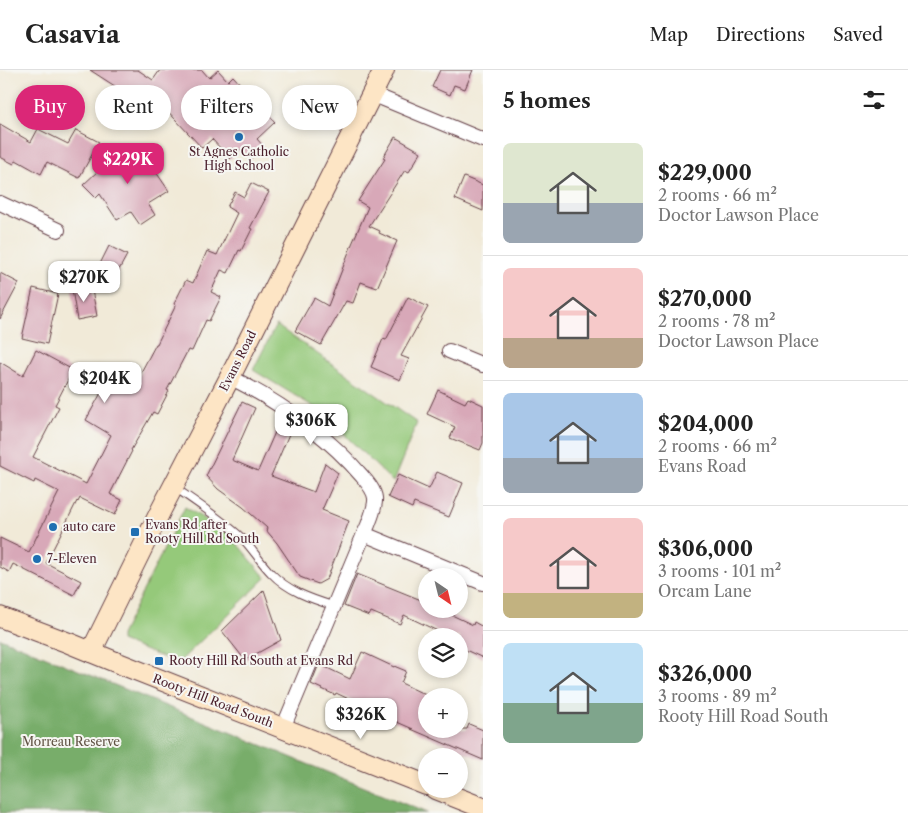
<!DOCTYPE html>
<meta charset="utf-8">
<style>
body{margin:0;font-family:"Libre Caslon Text",serif;background:#f2f2f2;color:#222;height:100vh;display:flex;flex-direction:column;font-size:19px;white-space:nowrap}
*{box-sizing:border-box;margin:0}
p{font-size:16px;color:#767676}
.icon{flex:none;width:28px;height:28px;fill:none;stroke:currentColor;stroke-width:2;stroke-linecap:round;stroke-linejoin:round}
.map{position:relative;flex:1;overflow:hidden}
.details{display:flex;flex-direction:column;background:#fff;width:425px}
.details>*{flex:none}
.guide{position:absolute;left:15px;top:15px;width:392px;height:45px;display:flex;gap:10px}
.needle{width:32px;rotate:145deg}
.buttons{position:absolute;left:418px;top:498px;display:grid;gap:10px}
.buttons a{display:grid;place-items:center;width:50px;height:50px;border-radius:50%;background:#fff;box-shadow:0 2px 8px #0003;font-size:25px}
.price{position:absolute;translate:-50% -42px;padding:0 11px;border-radius:10px;background:#fff;color:#222;font-size:16px;line-height:32px;filter:drop-shadow(0 1px 2px #0008)}
.price::after{content:'';position:absolute;left:50%;top:30px;width:15px;height:11px;margin-left:-8px;background:inherit;clip-path:polygon(0 0,100% 0,50% 100%)}
.price.on{background:#db2777;color:#fff}
ul{padding:0;list-style:none}
li{display:flex;align-items:center;gap:15px;height:125px;padding:0 20px}
li+li{border-top:1px solid #e0e0e0}
li span{display:grid;place-items:center;flex:none;width:140px;height:100px;border-radius:8px;color:#555}
li>.icon{margin-inline-start:auto}
span .icon{width:60px;height:60px;fill:#fffc;stroke-width:1}
li b{font-size:21px}
h2{display:flex;justify-content:space-between;align-items:center;height:60px;padding:0 20px;font-size:21px}
.chip{padding:0 18px;border-radius:22px;background:#fff;box-shadow:0 2px 8px #0003;font-size:18px;line-height:45px}
.chip.on{background:#db2777;color:#fff}
header{display:flex;align-items:center;gap:30px;box-sizing:border-box;height:70px;padding:0 25px;background:#fff;border-bottom:1px solid #e0e0e0}
header strong{font-size:24px}
nav{display:flex;gap:28px;margin-inline-start:auto;font-size:18px}
main{display:flex;flex:1;min-height:0}
.map>svg:first-child{display:block}
</style>
<header>
<strong>Casavia</strong>
<nav><a>Map</a><a>Directions</a><a>Saved</a></nav>
</header>
<main>
<div class="map">
<svg width="483" height="743" viewBox="0 0 483 743">
<rect width="100%" height="100%" fill="#f6f6f2"/>
<filter id="ink" filterUnits="userSpaceOnUse"><feTurbulence type="fractalNoise" baseFrequency=".02" numOctaves="2"/><feDisplacementMap in="SourceGraphic" scale="10" xChannelSelector="R" yChannelSelector="G"/><feConvolveMatrix kernelMatrix="1 2 1 2 8 2 1 2 1" color-interpolation-filters="sRGB"/></filter>
<filter id="wash" filterUnits="userSpaceOnUse"><feTurbulence type="fractalNoise" baseFrequency=".0096" numOctaves="4" result="noise"/><feDisplacementMap in="SourceGraphic" scale="20" xChannelSelector="R" yChannelSelector="G"/><feGaussianBlur stdDeviation="1.12" result="paint"/><feColorMatrix in="noise" values="0 0 0 0 0 0 0 0 0 0 0 0 0 0 0 0 0 1.4 0 .05"/><feComposite in="paint" operator="in"/></filter>
<g filter="url(#wash)">
<rect width="100%" height="100%" fill="#f1ead8"/>
<g fill="#95c97a" stroke="#707452">
<path d="M 276,255 L 417,353 L 393,412 L 319,340 L 253,300 Z"/>
<path d="M 185,437 L 229,464 L 266,508 L 178,593 L 121,571 L 121,565 Z"/>
</g>
<path fill="#78ad6a" stroke="#61664a" d="M 0,568 L 427,743 L 0,743 Z"/>
<g id="blocks">
<g fill="#d8a8b8">
<path d="M 90,0 L 138,0 L 153,10 L 160,0 L 202,0 L 209,8 L 218,0 L 228,11 L 233,6 L 275,52 L 257,69 L 264,77 L 250,89 L 240,79 L 230,89 L 212,69 L 202,78 L 163,36 L 158,44 Z"/>
<path d="M 440,0 L 473,0 L 465,19 L 454,15 L 450,25 L 432,17 Z"/>
<path d="M 0,54 L 31,72 L 38,59 L 68,74 L 76,60 L 99,72 L 79,108 L 47,92 L 41,104 L 16,90 L 14,94 L 0,87 Z"/>
<path d="M 395,67 L 421,82 L 409,102 L 405,100 L 369,156 L 380,161 L 379,163 L 397,171 L 377,218 L 361,212 L 353,233 L 346,231 L 321,275 L 295,261 L 314,228 L 328,236 L 352,174 L 368,137 L 358,131 L 385,89 L 383,88 Z"/>
<path d="M 128,73 L 158,105 L 169,121 L 148,134 L 155,145 L 140,155 L 131,142 L 117,150 L 100,124 L 96,128 L 83,115 Z"/>
<path d="M 464,107 L 483,115 L 483,141 L 455,129 Z"/>
<path d="M 251,113 L 269,122 L 250,158 L 252,159 L 241,181 L 239,180 L 228,203 L 221,200 L 211,222 L 221,227 L 209,251 L 206,250 L 192,281 L 188,280 L 167,320 L 169,321 L 157,344 L 153,342 L 131,380 L 132,381 L 110,424 L 122,430 L 115,445 L 80,428 L 78,432 L 77,431 L 46,493 L 81,511 L 74,525 L 13,494 L 9,502 L 0,497 L 0,468 L 29,482 L 59,422 L 35,410 L 34,413 L 0,396 L 0,292 L 23,306 L 36,280 L 73,300 L 55,335 L 59,337 L 33,387 L 86,414 L 111,365 L 86,350 L 117,294 L 139,306 L 156,274 L 157,274 L 176,235 L 174,234 L 186,210 L 193,213 L 207,181 L 217,185 L 237,143 L 227,137 L 235,122 L 244,127 Z"/>
<path d="M 109,176 L 127,185 L 114,209 L 97,200 Z"/>
<path d="M 0,203 L 19,213 L 0,249 Z"/>
<path d="M 91,215 L 97,246 L 77,250 L 72,219 Z"/>
<path d="M 33,218 L 58,224 L 47,274 L 22,268 Z"/>
<path d="M 408,227 L 428,237 L 401,286 L 409,289 L 400,310 L 371,297 L 383,269 L 386,270 Z"/>
<path d="M 438,320 L 465,333 L 468,328 L 483,335 L 483,373 L 480,380 L 450,368 L 455,357 L 427,344 Z"/>
<path d="M 242,332 L 255,338 L 232,390 L 258,401 L 276,360 L 289,364 L 271,406 L 314,422 L 325,393 L 338,403 L 322,440 L 349,451 L 327,509 L 318,514 L 300,507 L 277,473 L 266,460 L 267,458 L 243,437 L 218,419 L 206,406 Z"/>
<path d="M 437,402 L 463,413 L 449,447 L 414,433 L 412,438 L 388,427 L 398,405 L 429,419 Z"/>
<path d="M 357,504 L 426,532 L 426,539 L 439,539 L 473,555 L 474,552 L 483,557 L 483,588 L 459,577 L 459,566 L 448,566 L 404,545 L 400,554 L 371,542 L 369,546 L 344,536 Z"/>
<path d="M 264,520 L 281,570 L 245,590 L 222,561 Z"/>
<path d="M 362,582 L 394,597 L 394,596 L 406,601 L 401,613 L 426,625 L 426,659 L 467,659 L 469,654 L 483,660 L 483,690 L 411,659 L 413,659 L 374,642 L 374,641 L 336,623 L 335,625 L 311,614 L 319,594 L 350,609 Z"/>
</g>
</g>
</g>
<g filter="url(#ink)">
<use href="#blocks" fill-opacity="0" stroke="#633d45" stroke-width="1"/>
<g fill="none" stroke-linecap="round" stroke-linejoin="round">
<defs>
<path id="lane" d="M 174,417 C 197,433 220,448 241,467 C 252,478 260,492 271,503 C 288,521 311,529 334,536"/>
<g id="street">
<path d="M 372,24 L 483,70"/>
<path d="M 0,133 L 58,160"/>
<path d="M 449,281 L 483,295"/>
<path d="M 230,307 C 279,332 325,363 361,405 C 366,411 374,419 375,428 C 376,436 368,456 364,464 L 283,658"/>
<path d="M 364,464 L 483,513"/>
</g>
<g id="secondary">
<path d="M 0,547 L 69,573 L 113,591 L 426,715"/>
<path d="M 91,582 L 161,440 L 230,307 L 384,0"/>
<path d="M 435,719 L 483,738"/>
</g>
</defs>
<use href="#lane" stroke="#633d45" stroke-width="9"/>
<use href="#street" stroke="#633d45" stroke-width="16"/>
<use href="#secondary" stroke="#633d45" stroke-width="22"/>
<use href="#lane" stroke="#fff" stroke-width="7"/>
<use href="#street" stroke="#fff" stroke-width="14"/>
<use href="#secondary" stroke="#fde5c5" stroke-width="20"/>
</g>
</g>
<g fill="#1f6fb2" stroke="#f6f6f2" stroke-width="2">
<circle cx="239" cy="67" r="5"/>
<circle cx="53" cy="457" r="5"/>
<rect x="130" y="457" width="10" height="10" rx="2.5"/>
<circle cx="37" cy="489" r="5"/>
<rect x="154" y="586" width="10" height="10" rx="2.5"/>
</g>
<g text-anchor="middle" stroke-width="4" stroke-linejoin="round" paint-order="stroke">
<g font-size="12" fill="#4a1f2b" stroke="#f6f6f2" text-anchor="start">
<text x="239" y="86" text-anchor="middle">St Agnes Catholic<tspan x="239" dy="14">High School</tspan></text>
<text x="145" y="459">Evans Rd after<tspan x="145" dy="14">Rooty Hill Rd South</tspan></text>
<text x="63" y="461">auto care</text>
<text x="47" y="493">7-Eleven</text>
<text x="169" y="595">Rooty Hill Rd South at Evans Rd</text>
</g>
<g font-size="12" fill="#4a1f2b" stroke="#f6f6f2">
<text transform="translate(238 291) rotate(-63)" y="4">Evans Road</text>
<text transform="translate(213 631) rotate(21)" y="4">Rooty Hill Road South</text>
</g>
<g font-size="12" fill="#605243" stroke="#f6f6f2">
<text x="71" y="676">Morreau Reserve</text>
</g>
</g>
</svg>
<div class="buttons">
<a><svg class="needle" viewBox="-14 -14 28 28"><path d="M0-13l5 13h-10z" fill="#e53935"/><path d="M0 13l5-13h-10z" fill="#767676"/></svg></a>
<a><svg class="icon" aria-label="layers" viewBox="0 0 24 24"><path d="M12 4l9 5-9 5-9-5zM3 14l9 5 9-5"/></svg></a>
<a>+</a>
<a>−</a>
</div>
<b class="price on" style="left:128px;top:115px">$229K</b>
<b class="price" style="left:84px;top:233px">$270K</b>
<b class="price" style="left:105px;top:334px">$204K</b>
<b class="price" style="left:311px;top:376px">$306K</b>
<b class="price" style="left:361px;top:670px">$326K</b>
<div class="guide">
<a class="chip on">Buy</a>
<a class="chip">Rent</a>
<a class="chip">Filters</a>
<a class="chip">New</a>
</div>
</div>
<section class="details">
<h2>5 homes<svg class="icon" aria-label="filters" viewBox="0 0 24 24"><path d="M4 7h16M4 17h16"/><circle cx="9" cy="7" r="2"/><circle cx="15" cy="17" r="2"/></svg></h2>
<ul>
<li><span style="background:linear-gradient(#dfe7d0 60%,#9aa5b1 0)"><svg class="icon" aria-label="home" viewBox="0 0 24 24"><path d="M3 11l9-7 9 7M6 9v11h12V9"/></svg></span><div><b>$229,000</b><p>2 rooms · 66 m²</p><p>Doctor Lawson Place</p></div></li>
<li><span style="background:linear-gradient(#f6c9c9 70%,#b9a48a 0)"><svg class="icon" aria-label="home" viewBox="0 0 24 24"><path d="M3 11l9-7 9 7M6 9v11h12V9"/></svg></span><div><b>$270,000</b><p>2 rooms · 78 m²</p><p>Doctor Lawson Place</p></div></li>
<li><span style="background:linear-gradient(#a9c7e8 65%,#9aa5b1 0)"><svg class="icon" aria-label="home" viewBox="0 0 24 24"><path d="M3 11l9-7 9 7M6 9v11h12V9"/></svg></span><div><b>$204,000</b><p>2 rooms · 66 m²</p><p>Evans Road</p></div></li>
<li><span style="background:linear-gradient(#f6c9c9 75%,#c2b280 0)"><svg class="icon" aria-label="home" viewBox="0 0 24 24"><path d="M3 11l9-7 9 7M6 9v11h12V9"/></svg></span><div><b>$306,000</b><p>3 rooms · 101 m²</p><p>Orcam Lane</p></div></li>
<li><span style="background:linear-gradient(#bfe0f5 60%,#7fa58c 0)"><svg class="icon" aria-label="home" viewBox="0 0 24 24"><path d="M3 11l9-7 9 7M6 9v11h12V9"/></svg></span><div><b>$326,000</b><p>3 rooms · 89 m²</p><p>Rooty Hill Road South</p></div></li>
</ul>
</section>
</main>
